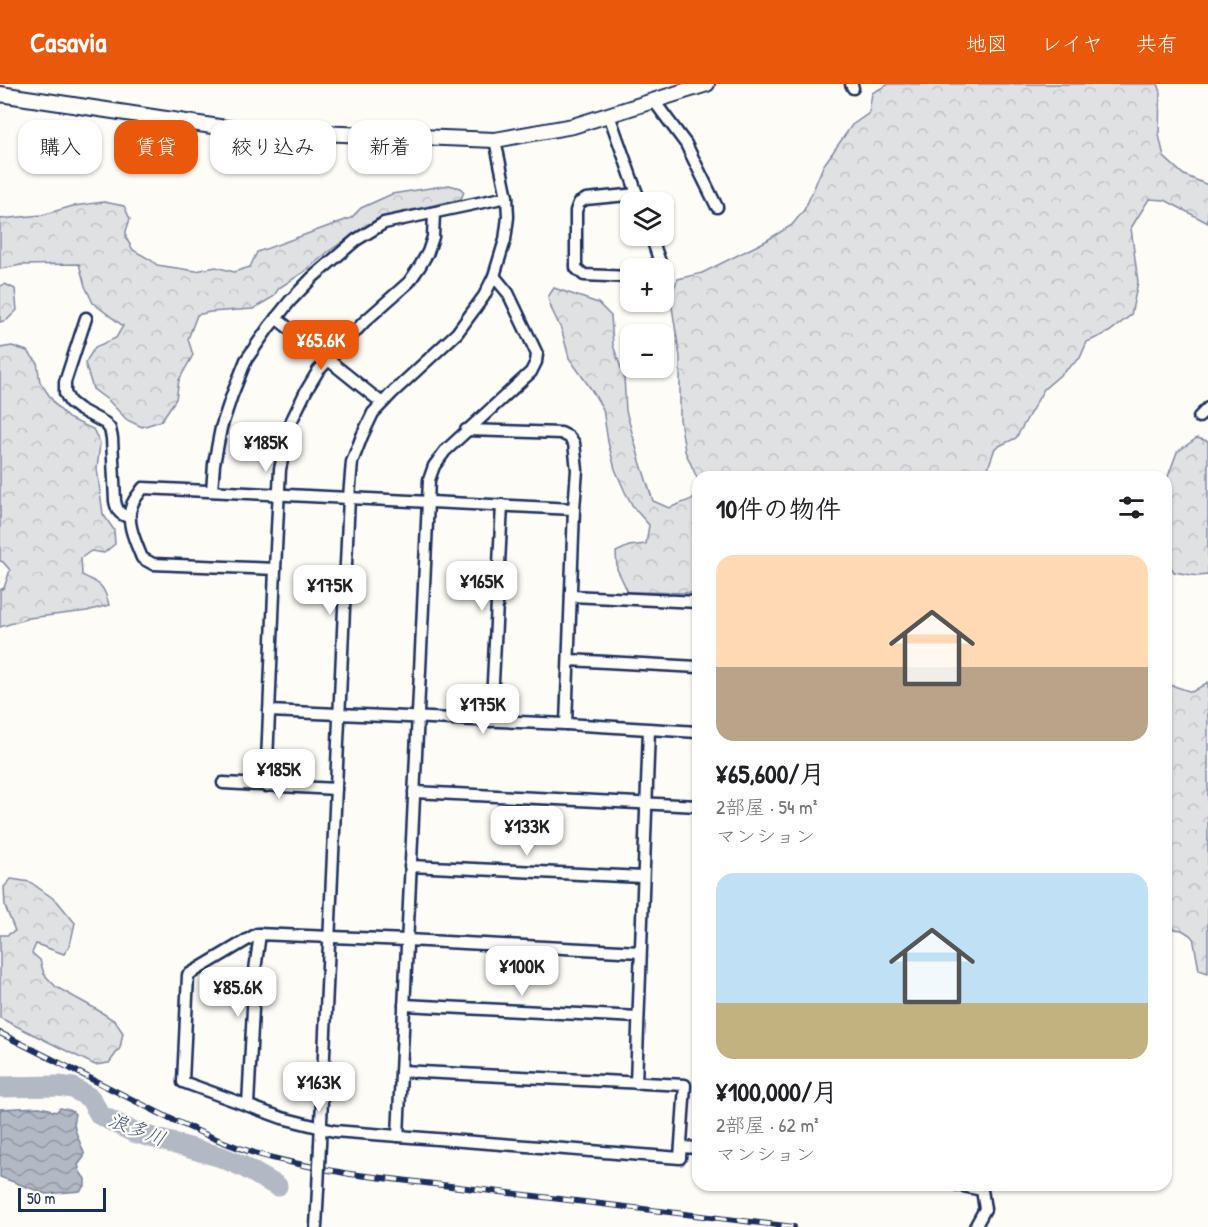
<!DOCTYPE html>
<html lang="ja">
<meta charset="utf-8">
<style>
body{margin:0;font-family:"Patrick Hand","Klee One",sans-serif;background:#f2f2f2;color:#202124;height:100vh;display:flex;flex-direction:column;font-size:22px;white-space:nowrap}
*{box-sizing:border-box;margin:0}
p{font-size:20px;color:#757577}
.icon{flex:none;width:33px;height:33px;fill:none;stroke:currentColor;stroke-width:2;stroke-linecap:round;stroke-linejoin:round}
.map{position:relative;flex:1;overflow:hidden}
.panel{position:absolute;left:692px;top:387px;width:480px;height:720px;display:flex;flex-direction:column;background:#fff;border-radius:18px;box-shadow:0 2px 4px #0004}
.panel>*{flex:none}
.guide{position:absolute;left:18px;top:36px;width:570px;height:54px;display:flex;gap:12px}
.buttons{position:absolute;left:620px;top:108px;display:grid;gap:12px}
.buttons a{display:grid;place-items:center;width:54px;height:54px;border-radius:12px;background:#fff;box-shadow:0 2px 4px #0004;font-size:30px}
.scale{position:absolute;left:18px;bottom:15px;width:88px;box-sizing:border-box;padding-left:6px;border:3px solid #1b2f5e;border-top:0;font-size:16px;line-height:21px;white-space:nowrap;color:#1b2f5e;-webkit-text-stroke:4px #fdfcf7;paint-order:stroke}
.price{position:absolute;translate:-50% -51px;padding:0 14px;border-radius:12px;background:#fff;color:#222;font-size:20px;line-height:39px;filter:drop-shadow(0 2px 3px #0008)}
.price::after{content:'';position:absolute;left:50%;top:36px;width:18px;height:14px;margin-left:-9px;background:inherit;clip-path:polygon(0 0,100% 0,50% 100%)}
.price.current{background:#ea580c;color:#fff}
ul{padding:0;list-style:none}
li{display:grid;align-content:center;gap:12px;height:318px;padding:0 24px}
li span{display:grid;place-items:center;height:186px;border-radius:18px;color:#555}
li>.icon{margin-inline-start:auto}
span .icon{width:108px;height:108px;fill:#fffc;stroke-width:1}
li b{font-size:26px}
h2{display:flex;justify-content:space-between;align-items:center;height:72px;padding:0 24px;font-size:26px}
.chip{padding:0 21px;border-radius:18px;background:#fff;box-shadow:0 2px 4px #0004;font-size:21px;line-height:54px}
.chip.current{background:#ea580c;color:#fff}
header{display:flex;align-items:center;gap:36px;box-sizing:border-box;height:84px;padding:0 30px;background:#ea580c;color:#fff}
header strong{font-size:28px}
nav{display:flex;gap:33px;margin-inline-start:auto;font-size:21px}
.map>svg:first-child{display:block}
</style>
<header>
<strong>Casavia</strong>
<nav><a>地図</a><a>レイヤ</a><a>共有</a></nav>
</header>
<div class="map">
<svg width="1208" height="1143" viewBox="0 0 1208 1143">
<defs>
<pattern id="forest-crowns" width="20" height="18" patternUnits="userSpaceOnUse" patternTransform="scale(1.5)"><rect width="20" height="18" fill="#e0e1e3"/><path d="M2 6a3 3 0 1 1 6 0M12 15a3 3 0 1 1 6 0" fill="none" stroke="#c0c1c5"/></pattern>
<pattern id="water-waves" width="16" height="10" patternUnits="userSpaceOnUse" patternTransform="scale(1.5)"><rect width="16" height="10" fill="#b3b8c5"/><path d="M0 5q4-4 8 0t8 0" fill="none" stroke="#9196a3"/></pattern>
</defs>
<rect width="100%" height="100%" fill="#fdfcf7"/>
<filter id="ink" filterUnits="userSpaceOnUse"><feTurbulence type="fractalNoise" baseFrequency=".0167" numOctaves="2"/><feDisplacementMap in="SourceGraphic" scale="12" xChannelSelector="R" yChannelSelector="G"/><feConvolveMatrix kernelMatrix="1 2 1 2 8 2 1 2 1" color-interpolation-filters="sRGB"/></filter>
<g filter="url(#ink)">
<g fill="url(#forest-crowns)" stroke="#7e88a0" stroke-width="1.5">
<path d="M 889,0 L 1158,0 L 1160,5 L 1159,51 L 1164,73 L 1184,91 L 1208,101 L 1208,139 L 1165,116 L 1149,115 L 1131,144 L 1138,198 L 1131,231 L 1109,248 L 1087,258 L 1080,274 L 1044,305 L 1016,354 L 995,364 L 985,393 L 697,394 L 685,367 L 680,335 L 680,273 L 671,217 L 672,208 L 678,195 L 702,189 L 764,158 L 792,141 L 804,126 L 812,109 L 823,82 L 852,41 L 869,29 L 872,9 Z"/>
<path d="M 449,101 L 460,104 L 464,108 L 461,115 L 380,133 L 329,167 L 304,188 L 279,204 L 273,213 L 253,225 L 210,228 L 197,231 L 188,255 L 193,271 L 179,296 L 176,315 L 161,337 L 142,343 L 127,336 L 109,317 L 93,305 L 85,279 L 95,263 L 116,254 L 123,242 L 93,219 L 85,202 L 79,180 L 21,181 L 0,185 L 0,135 L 42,131 L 73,122 L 104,118 L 124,122 L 130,135 L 126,147 L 126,154 L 133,166 L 151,176 L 157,181 L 196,187 L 216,183 L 234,188 L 250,183 L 257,168 L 351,134 L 361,124 L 392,110 Z"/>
<path d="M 5,200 L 15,205 L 17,226 L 7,236 L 0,238 L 0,202 Z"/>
<path d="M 554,204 L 598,219 L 611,232 L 613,261 L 624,293 L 626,327 L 640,377 L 653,417 L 669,424 L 697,413 L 697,509 L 628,508 L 617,485 L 616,468 L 629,462 L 646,460 L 649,441 L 634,424 L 625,408 L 615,385 L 608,358 L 603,325 L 591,305 L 569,274 L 562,247 L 551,224 L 548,213 Z"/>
<path d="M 12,262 L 27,267 L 37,278 L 40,298 L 55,320 L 68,334 L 93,345 L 100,359 L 97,385 L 103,430 L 114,446 L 115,460 L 104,469 L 91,467 L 81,474 L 82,491 C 101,500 104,501 109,521 L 87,527 L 29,534 L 0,543 L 0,506 L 4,504 L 10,486 L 3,478 L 0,477 L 0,264 Z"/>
<path d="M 1197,354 L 1208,357 L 1208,491 L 1197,492 L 1174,488 L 1166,475 L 1166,398 L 1177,368 Z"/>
<path d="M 1208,598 L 1208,889 L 1199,886 L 1193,853 L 1182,846 L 1166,844 L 1166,601 L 1174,602 L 1192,608 Z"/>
<path d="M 11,795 L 30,798 L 57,817 L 75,839 L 70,861 L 64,870 L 36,860 L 32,869 L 40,876 L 44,890 L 56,903 L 96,925 L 115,937 L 123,949 L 120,964 L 109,979 L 95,981 L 0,934 L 0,851 L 7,851 L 15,847 L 5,822 L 4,803 Z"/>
</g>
<path fill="url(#water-waves)" stroke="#76819c" stroke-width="1.5" d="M 39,1023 L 49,1025 L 52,1027 L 56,1028 L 60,1024 C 66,1025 71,1025 75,1030 C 71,1044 80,1056 84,1069 L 84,1073 L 78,1081 L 80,1088 L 85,1095 L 85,1102 L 80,1107 L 46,1110 L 0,1093 L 0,1025 Z"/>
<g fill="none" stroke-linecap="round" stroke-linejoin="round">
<path stroke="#b3b8c5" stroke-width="21" d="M 0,1003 L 59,1002 L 73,1004 L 90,1014 L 100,1031 L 133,1048 L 221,1073 L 242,1082 L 277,1102"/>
<defs>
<g id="minor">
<path d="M 851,0 L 853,4"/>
<path d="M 654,17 L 686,60 L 717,123"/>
<path d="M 609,31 L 640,118"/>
<path d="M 651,152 L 662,184"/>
<path d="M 630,193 L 584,191 L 576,184 L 576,127 L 579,119 L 586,115 L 637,110"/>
<path d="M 86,234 L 65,298 L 65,309 L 70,318 L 79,325 L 105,339 L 110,345 L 112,354 L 115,417 C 117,427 120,431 129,433"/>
<path d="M 276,234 L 382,319"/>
<path d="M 1199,333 L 1208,324"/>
<path d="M 466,346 L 561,349 L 569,353 L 574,359 L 577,386 L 574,425 L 566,640"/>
<path d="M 212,407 L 214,380 L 221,344 L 232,311 L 246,276 L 269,243 L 290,217 L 313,193 L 356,156 L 384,139 L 507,113"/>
<path d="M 275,485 L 153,480 L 142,474 C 136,459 125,437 132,421 C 134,415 139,410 143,404 C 287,410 431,418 574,425"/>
<path d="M 571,512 L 698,518"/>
<path d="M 569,576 L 698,583"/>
<path d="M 269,627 L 566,640 L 698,648"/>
<path d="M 491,637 L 502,421"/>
<path d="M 223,699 L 336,705"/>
<path d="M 266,702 L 275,485 L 280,385 L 291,338 L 306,307 L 318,287 L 364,238 L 409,198 L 420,182 L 428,168 L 433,153 L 434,129"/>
<path d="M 414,708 L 698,722"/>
<path d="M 410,782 L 643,793"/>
<path d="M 404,921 L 638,933"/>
<path d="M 401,987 L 685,1001 L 680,1074 L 334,1047 L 282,1034 L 183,998 L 188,891 L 257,850 L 407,856 L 640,868"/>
<path d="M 636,999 L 649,646"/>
<path d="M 248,1021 L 255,886 L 260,850"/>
<path d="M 398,1052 L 429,396 L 434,382 L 445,367 L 531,288 L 536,278 L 537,270 L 508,209 L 494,192"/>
<path d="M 320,1060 L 349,413 L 352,378 L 362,352 L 373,329 L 392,309 L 457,249 L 484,212 L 494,192 L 505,156 L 508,133 L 507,113 L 495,56"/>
<path d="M 681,1063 L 698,1064"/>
<path d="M 958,1101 L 982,1106 L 985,1125 L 975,1143"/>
<path d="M 316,1143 L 318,1105"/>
</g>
<path id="tertiary" d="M 0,10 L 239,46 L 495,56 L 573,42 L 707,0"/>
</defs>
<use href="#minor" stroke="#1b2f5e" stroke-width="15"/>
<use href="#tertiary" stroke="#1b2f5e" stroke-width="18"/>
<use href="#minor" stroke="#fdfcf7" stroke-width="10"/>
<use href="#tertiary" stroke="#fdfcf7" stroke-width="14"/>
<defs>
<path id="rail" d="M 0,949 L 167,1033 C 197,1047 227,1061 258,1070 C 288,1079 319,1084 350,1090 L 794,1143"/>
</defs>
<use href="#rail" stroke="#1b2f5e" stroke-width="6"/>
<use href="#rail" stroke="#fdfcf7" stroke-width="4" stroke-dasharray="11" stroke-linecap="butt"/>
<defs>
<path id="minor-bridge" d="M 318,1105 L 320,1060"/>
</defs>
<use href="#minor-bridge" stroke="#1b2f5e" stroke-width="15" stroke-linecap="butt"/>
<use href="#minor-bridge" stroke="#fdfcf7" stroke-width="10"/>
</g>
</g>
<g text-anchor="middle" stroke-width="4.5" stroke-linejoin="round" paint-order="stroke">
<g font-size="20" font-style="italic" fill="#49587d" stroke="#fdfcf7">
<text transform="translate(137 1045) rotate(21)" y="7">浪多川</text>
</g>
</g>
</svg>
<div class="buttons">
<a><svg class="icon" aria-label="layers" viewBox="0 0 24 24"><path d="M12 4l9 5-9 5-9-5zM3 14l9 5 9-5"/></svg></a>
<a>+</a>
<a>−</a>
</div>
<div class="scale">50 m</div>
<b class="price current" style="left:321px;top:287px">¥65.6K</b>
<b class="price" style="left:266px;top:389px">¥185K</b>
<b class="price" style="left:482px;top:528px">¥165K</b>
<b class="price" style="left:330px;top:532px">¥175K</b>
<b class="price" style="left:483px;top:651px">¥175K</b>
<b class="price" style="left:279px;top:716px">¥185K</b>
<b class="price" style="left:527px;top:773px">¥133K</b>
<b class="price" style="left:522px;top:913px">¥100K</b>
<b class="price" style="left:238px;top:934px">¥85.6K</b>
<b class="price" style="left:319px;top:1029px">¥163K</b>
<div class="guide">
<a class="chip">購入</a>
<a class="chip current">賃貸</a>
<a class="chip">絞り込み</a>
<a class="chip">新着</a>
</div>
<section class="panel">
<h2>10件の物件<svg class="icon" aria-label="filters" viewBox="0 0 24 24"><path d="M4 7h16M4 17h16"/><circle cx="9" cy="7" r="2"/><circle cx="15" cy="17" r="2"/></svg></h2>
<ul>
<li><span style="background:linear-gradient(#ffd9b3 60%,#b9a48a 0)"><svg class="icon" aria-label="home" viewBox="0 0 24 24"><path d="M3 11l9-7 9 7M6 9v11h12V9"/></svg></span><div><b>¥65,600/月</b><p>2部屋 · 54 m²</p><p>マンション</p></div></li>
<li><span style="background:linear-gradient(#bfe0f5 70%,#c2b280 0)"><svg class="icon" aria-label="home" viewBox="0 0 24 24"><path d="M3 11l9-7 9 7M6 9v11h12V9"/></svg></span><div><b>¥100,000/月</b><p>2部屋 · 62 m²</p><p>マンション</p></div></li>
</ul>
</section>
</div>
